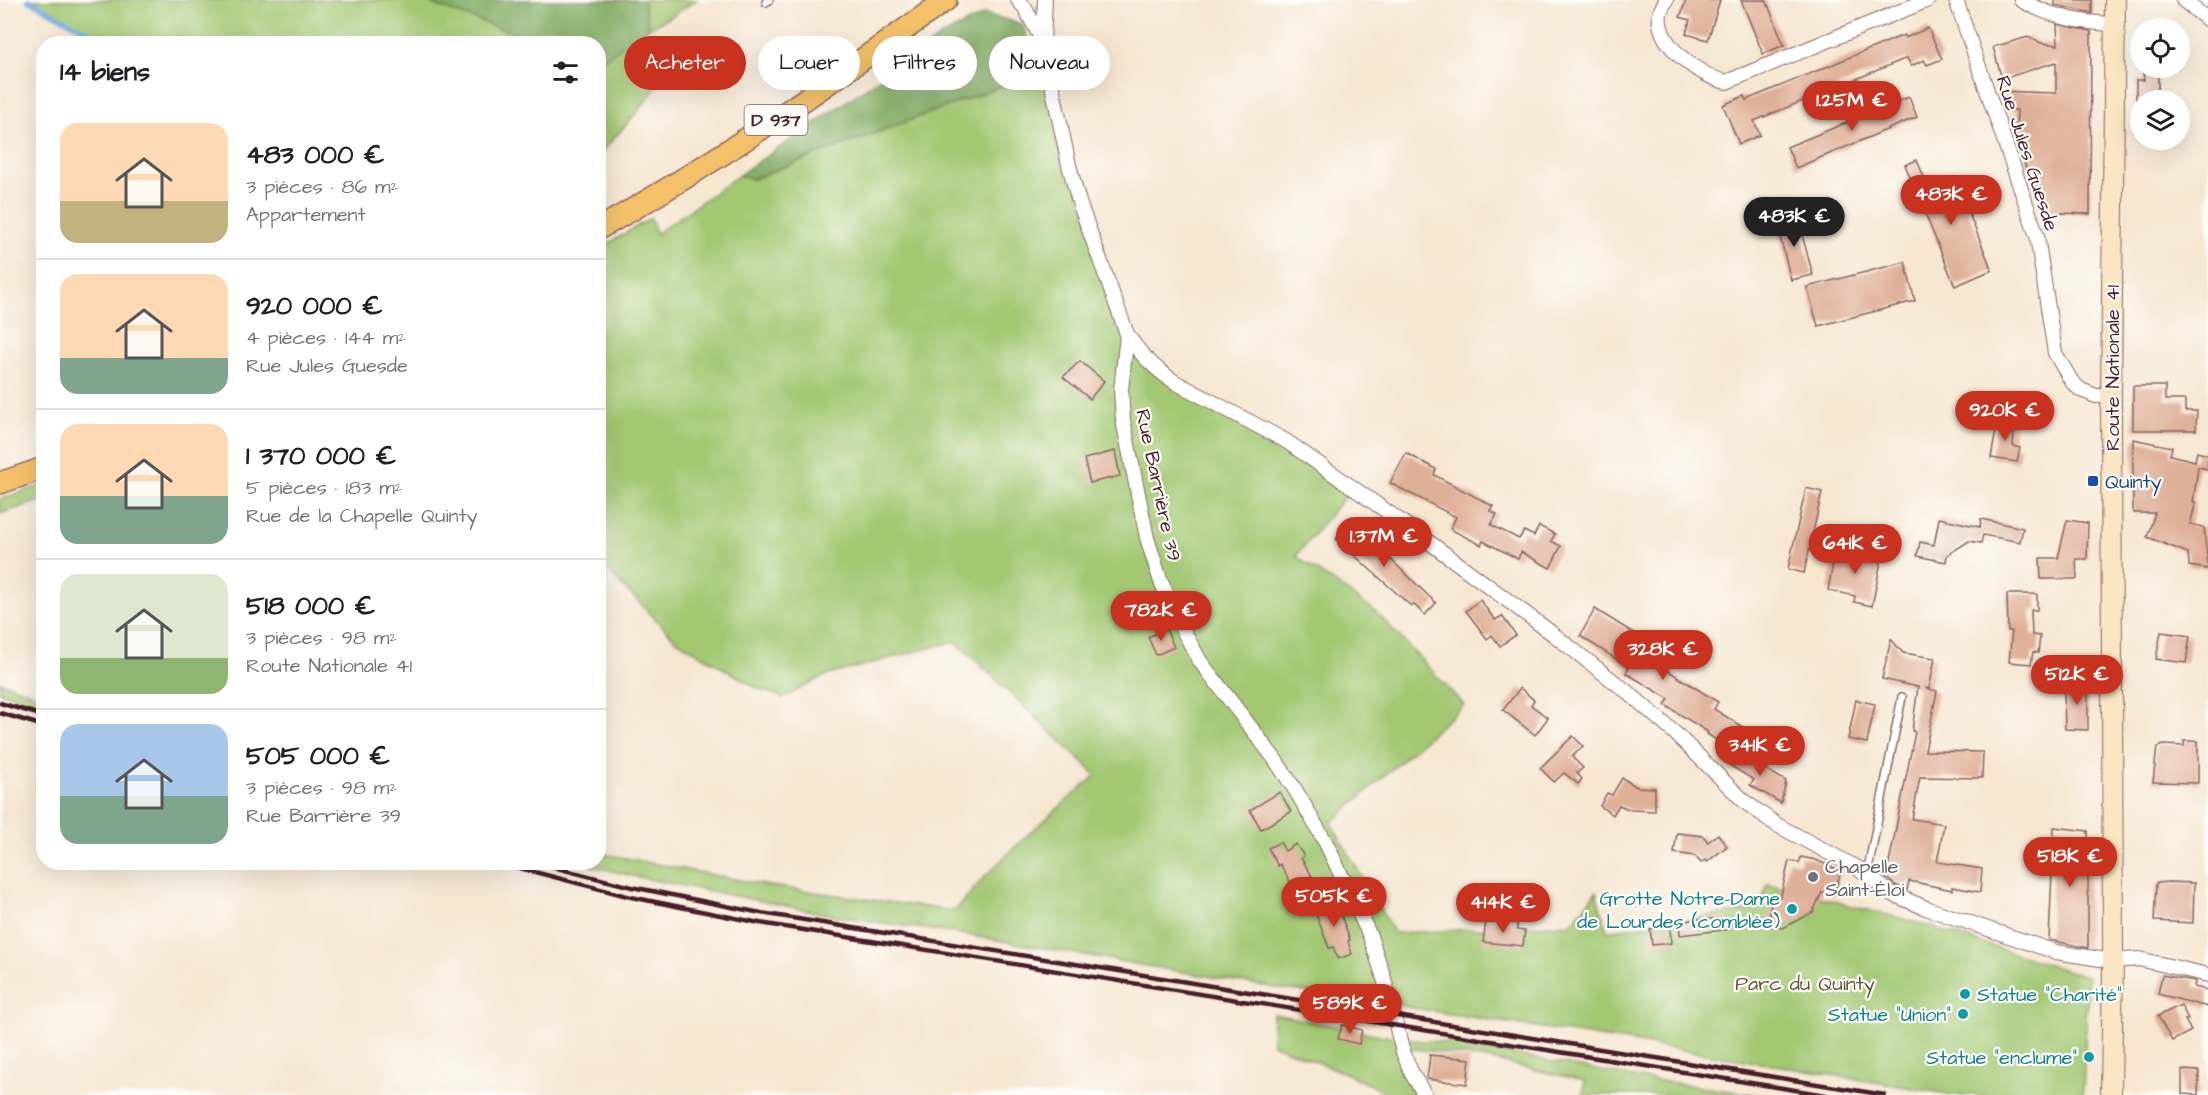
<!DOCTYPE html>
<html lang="fr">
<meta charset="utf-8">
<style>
body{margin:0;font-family:"Architects Daughter",sans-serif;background:#f6f6f6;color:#202124;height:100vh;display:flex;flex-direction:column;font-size:22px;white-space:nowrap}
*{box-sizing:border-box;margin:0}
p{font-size:20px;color:#757577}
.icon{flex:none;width:33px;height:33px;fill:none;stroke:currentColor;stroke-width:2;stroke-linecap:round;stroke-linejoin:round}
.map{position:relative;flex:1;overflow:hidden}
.side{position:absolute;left:36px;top:36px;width:570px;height:834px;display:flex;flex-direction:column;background:#fff;border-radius:24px;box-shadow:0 6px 24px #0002}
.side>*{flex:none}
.hud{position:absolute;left:624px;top:36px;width:570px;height:54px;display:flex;gap:12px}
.fabs{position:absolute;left:2130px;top:18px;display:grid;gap:12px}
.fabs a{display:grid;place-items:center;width:60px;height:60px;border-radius:50%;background:#fff;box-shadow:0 6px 24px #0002;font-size:30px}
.price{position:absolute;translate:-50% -51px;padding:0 14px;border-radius:21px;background:#c8321e;color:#fff;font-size:20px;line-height:39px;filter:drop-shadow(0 2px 3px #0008)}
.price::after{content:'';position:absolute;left:50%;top:36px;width:18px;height:14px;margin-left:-9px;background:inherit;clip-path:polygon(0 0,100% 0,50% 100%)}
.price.current{background:#222;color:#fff}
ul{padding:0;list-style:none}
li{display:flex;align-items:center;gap:18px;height:150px;padding:0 24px}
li+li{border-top:2px solid #e0e0e0}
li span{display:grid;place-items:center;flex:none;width:168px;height:120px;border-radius:18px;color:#555}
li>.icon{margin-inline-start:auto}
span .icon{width:72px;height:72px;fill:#fffc;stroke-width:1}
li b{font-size:26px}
h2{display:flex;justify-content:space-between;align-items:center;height:72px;padding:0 24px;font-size:26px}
.tag{padding:0 21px;border-radius:27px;background:#fff;box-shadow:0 6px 24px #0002;font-size:21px;line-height:54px}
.tag.current{background:#c8321e;color:#fff}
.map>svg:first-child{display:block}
</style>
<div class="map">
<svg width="2208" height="1095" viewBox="0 0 2208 1095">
<rect width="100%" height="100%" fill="#fdfcf7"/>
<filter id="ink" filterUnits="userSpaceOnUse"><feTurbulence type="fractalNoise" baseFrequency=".0167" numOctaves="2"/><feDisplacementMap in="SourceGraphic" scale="12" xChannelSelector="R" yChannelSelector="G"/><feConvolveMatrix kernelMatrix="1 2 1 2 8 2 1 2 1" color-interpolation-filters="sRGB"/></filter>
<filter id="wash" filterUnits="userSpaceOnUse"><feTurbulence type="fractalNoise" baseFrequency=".008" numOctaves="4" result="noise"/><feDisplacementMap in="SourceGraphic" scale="24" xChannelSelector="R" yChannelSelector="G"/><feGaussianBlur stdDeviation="1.35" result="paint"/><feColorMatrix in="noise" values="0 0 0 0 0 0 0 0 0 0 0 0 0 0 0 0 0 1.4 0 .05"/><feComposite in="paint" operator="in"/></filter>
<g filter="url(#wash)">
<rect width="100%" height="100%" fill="#f6e7d1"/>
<g fill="#a2c872" stroke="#76744e" stroke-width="1.5">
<path d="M 28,0 L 421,0 L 541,43 L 111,43 Z"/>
<path d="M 643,0 L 696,0 L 674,15 L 649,28 Z"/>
<path d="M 636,36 L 658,85 L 639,110 L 599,155 L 599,62 Z"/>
<path d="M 1049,77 L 1069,165 L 1127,334 L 1146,360 L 1352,488 L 1296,556 L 1376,612 L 1464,705 L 1331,823 L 1394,933 L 1571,924 L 1596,892 L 1607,931 L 1758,909 L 1768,884 L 1918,923 L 2088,977 L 2083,1095 L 1954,1095 L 1633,1042 L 1406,1007 L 1389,997 L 1357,999 L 1276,988 L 973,936 L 837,916 L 633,876 L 581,863 L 598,862 L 599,853 L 769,886 L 955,911 C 996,860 1047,818 1096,775 L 955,641 L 824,676 L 783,698 L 755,687 L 676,640 L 599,562 L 599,249 L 651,218 L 656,234 L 739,175 L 753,179 L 1020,79 Z"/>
<path d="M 43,485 L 43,500 L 0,514 L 0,499 Z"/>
<path d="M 0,682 L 43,697 L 43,705 L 0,692 Z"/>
<path d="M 1273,1014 L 1400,1039 L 1453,1043 L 1633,1077 L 1757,1095 L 1583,1095 L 1585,1081 L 1487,1059 L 1416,1049 L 1404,1051 L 1425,1095 L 1390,1095 L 1350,1075 L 1272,1044 Z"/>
</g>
<g fill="#81ac64" stroke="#666648" stroke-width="1.5">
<path d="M 421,0 L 643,0 L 649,28 L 599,62 L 598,44 L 541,43 Z"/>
<path d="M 985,14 L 1022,24 L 1036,60 L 1036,78 L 1020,79 L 752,179 L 739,175 L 945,34 Z"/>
</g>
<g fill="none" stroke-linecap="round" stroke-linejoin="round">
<path stroke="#6ea9df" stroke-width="5" d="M 28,0 L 111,44"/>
</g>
<g id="blocks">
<g fill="#dfb098">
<path d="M 1686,0 L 1720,0 L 1708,40 L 1686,34 L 1690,20 L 1680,17 Z"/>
<path d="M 1741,0 L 1766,0 L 1784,45 L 1763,54 Z"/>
<path d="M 2055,0 L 2092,0 L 2092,13 L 2055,5 Z"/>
<path d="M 2057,24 L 2091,31 L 2090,214 L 2060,213 L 2044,215 L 2040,189 L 2035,189 L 2025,166 L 2025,152 L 2022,152 L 2021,130 L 2016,130 L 2017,110 L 2007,110 L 2000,91 L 2056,93 L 2056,62 L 2002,79 L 1993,47 L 2028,37 L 2041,43 L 2058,45 Z"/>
<path d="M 1928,28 L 1942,59 L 1927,65 L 1924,60 L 1911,66 L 1907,58 L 1754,121 L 1760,135 L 1739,144 L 1723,105 L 1744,96 L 1746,100 L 1904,35 L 1905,38 Z"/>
<path d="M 2143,72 L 2158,72 L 2158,100 L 2136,100 L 2136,80 L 2144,80 Z"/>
<path d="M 1909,97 L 1917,117 L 1796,168 L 1787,147 Z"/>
<path d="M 1917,160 L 1928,187 L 1954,177 L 1992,270 L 1955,286 L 1905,165 Z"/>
<path d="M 1797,216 L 1813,275 L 1791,280 L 1776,221 Z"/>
<path d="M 1905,262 L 1915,301 L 1818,326 L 1807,287 Z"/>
<path d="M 1080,361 L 1104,381 L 1090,399 L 1063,377 Z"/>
<path d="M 2133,386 L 2165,386 L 2165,400 L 2185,400 L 2185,411 L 2197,411 L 2196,430 L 2133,430 Z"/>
<path d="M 1998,419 L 2015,423 L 2013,446 L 2020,448 L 2017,462 L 1991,458 Z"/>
<path d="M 2133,439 L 2172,447 L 2170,455 L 2195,461 L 2197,452 L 2208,455 L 2208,469 L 2198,467 L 2193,502 L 2196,502 L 2190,524 L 2204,527 L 2208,569 L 2189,566 L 2188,553 L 2147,537 L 2155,513 L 2133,513 Z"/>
<path d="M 1115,451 L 1120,476 L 1090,483 L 1084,459 Z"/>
<path d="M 1406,453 L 1436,469 L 1434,475 L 1493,506 L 1490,511 L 1497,514 L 1491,525 L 1519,539 L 1524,531 L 1534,536 L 1539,526 L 1555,534 L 1551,541 L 1561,546 L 1550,568 L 1521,552 L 1518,559 L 1483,541 L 1481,545 L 1450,529 L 1456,517 L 1390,483 Z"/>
<path d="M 1806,488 L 1822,492 L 1804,573 L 1788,569 Z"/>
<path d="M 1939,518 L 1980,527 L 1981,519 L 2023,528 L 2020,542 L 1983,535 L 1981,543 L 1969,541 L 1947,555 L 1946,562 L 1917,556 L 1920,542 L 1934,545 Z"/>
<path d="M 2067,520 L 2088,523 L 2087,559 L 2076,559 L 2077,579 L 2041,579 L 2040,558 L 2058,558 Z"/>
<path d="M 1351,521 L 1436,603 L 1425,615 L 1413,604 L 1411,606 L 1336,539 Z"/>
<path d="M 1836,547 L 1882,557 L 1872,606 L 1854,602 L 1855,596 L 1828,590 Z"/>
<path d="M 2007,594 L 2037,594 L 2037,610 L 2031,610 L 2032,635 L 2040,636 L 2038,653 L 2033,652 L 2031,664 L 2009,662 L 2012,631 L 2008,631 Z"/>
<path d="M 1480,600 L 1495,620 L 1502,616 L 1516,635 L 1500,646 L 1492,635 L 1487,639 L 1466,611 Z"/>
<path d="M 1595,609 L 1640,637 L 1636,644 L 1641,647 L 1638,652 L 1718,702 L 1714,709 L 1749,731 L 1736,753 L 1707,734 L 1708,732 L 1665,705 L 1669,699 L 1626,673 L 1629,667 L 1580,636 Z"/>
<path d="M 1166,629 L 1174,647 L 1156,655 L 1148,637 Z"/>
<path d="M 2161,632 L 2190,636 L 2186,663 L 2156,659 Z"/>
<path d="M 1891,639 L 1903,653 L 1935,658 L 1929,689 L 1925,688 L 1937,691 L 1925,751 L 1983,752 L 1982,778 L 1920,777 L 1912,819 L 1944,824 L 1937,862 L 1982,869 L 1980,892 L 1952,887 L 1952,890 L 1909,881 L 1907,890 L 1895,885 L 1886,878 L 1915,732 L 1912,731 L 1918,687 L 1882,679 Z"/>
<path d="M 2071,679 L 2088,681 L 2088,730 L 2065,729 L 2064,692 L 2070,692 Z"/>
<path d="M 1520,688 L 1534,700 L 1531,705 L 1548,718 L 1535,735 L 1503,710 Z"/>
<path d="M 1856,700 L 1875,704 L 1867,743 L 1848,739 Z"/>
<path d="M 1573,736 L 1583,746 L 1572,757 L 1583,768 L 1577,773 L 1582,779 L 1578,784 L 1564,773 L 1554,782 L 1540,768 Z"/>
<path d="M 2184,741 L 2198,741 L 2198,783 L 2153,782 L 2157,747 L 2163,745 L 2184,746 Z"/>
<path d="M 1737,752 L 1786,781 L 1781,803 L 1750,785 L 1754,780 L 1729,765 Z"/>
<path d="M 1622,778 L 1637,787 L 1655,788 L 1655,811 L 1631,810 L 1619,805 L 1613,815 L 1600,806 L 1607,793 L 1612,795 Z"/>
<path d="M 1280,792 L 1291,812 L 1261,829 L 1250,810 Z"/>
<path d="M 2054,827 L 2088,831 L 2088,948 L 2049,940 Z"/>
<path d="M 1677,833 L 1703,836 L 1708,842 L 1718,834 L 1727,846 L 1707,862 L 1705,860 L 1701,863 L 1695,856 L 1674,853 Z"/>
<path d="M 1280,842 L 1285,851 L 1296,844 L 1304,856 L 1301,858 L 1312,876 L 1293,887 L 1280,864 L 1278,866 L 1268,848 Z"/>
<path d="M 1801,857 L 1816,860 L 1841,871 L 1834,895 L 1822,892 L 1813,912 L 1783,928 L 1770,926 L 1770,906 L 1781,895 L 1789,861 L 1799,863 Z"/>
<path d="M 2169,882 L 2194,883 L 2193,923 L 2154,921 L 2156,883 Z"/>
<path d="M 1335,898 L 1350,940 L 1348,941 L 1352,954 L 1338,959 L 1333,947 L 1329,948 L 1313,906 Z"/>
<path d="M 1698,919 L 1731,919 L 1731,929 L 1680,935 L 1679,922 Z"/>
<path d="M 1486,921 L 1517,923 L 1517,930 L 1525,931 L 1523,946 L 1483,942 Z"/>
<path d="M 1670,926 L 1671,943 L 1652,945 L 1650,929 Z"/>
<path d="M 2162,975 L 2195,981 L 2194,987 L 2208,990 L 2208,1007 L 2158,994 Z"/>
<path d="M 2181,1005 L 2188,1019 L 2185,1020 L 2191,1031 L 2172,1041 L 2158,1016 Z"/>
<path d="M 1342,1025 L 1362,1030 L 1359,1044 L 1338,1039 Z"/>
<path d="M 1430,1055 L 1470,1059 L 1467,1084 L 1427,1079 Z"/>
<path d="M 2182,1070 L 2199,1071 L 2198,1095 L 2182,1094 Z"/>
</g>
</g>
</g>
<g filter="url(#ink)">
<use href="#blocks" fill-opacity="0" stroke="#866565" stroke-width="1.5"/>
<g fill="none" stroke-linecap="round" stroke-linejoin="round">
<defs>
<g id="service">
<path d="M 766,2 L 769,0"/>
<path d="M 1867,874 L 1902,697"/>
</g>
<g id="minor">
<path d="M 1018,0 L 1025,8 L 1043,42"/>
<path d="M 1045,0 L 1043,43 L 1069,165 L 1079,202 L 1127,334 L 1121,390 L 1123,420 L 1147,538 L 1160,579 L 1179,623 L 1200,661 L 1274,758 L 1296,791 L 1326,843 L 1370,936 L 1383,975 L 1403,1052 L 1412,1074 L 1425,1095"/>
<path d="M 1666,0 C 1664,4 1661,9 1660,13 C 1655,45 1700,76 1726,82 L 1928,0"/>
<path d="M 1956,0 L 2037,236 L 2055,353 L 2072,382 L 2081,390 L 2096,396 L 2111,396"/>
<path d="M 2021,0 C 2048,16 2083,23 2114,24"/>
<path d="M 2183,0 L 2208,20"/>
<path d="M 1127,334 C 1140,355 1155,369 1175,382 L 1286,441 L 1402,522 L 1553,634 L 1630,694 L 1676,734 L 1745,802 L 1777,825 L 1861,870 L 1890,893 L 1926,908 L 2056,952 L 2113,961 L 2139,959 L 2208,975"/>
</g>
<path id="secondary" d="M 2111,1095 L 2113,961 L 2111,396 L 2115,0"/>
<g id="primary">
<path d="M 598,229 C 720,161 833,81 946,0"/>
<path d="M 0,483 L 44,468"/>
</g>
</defs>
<use href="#service" stroke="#866565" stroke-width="10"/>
<use href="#minor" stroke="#866565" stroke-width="16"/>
<use href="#secondary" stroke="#866565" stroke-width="22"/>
<use href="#primary" stroke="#866565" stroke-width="24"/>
<use href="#service" stroke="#fff" stroke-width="7"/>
<use href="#minor" stroke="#fff" stroke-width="14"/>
<use href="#secondary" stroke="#fbe6c3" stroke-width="20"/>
<use href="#primary" stroke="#f4c16a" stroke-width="21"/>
<g stroke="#4a1f2b" stroke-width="4.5">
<path d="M 0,703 L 44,716"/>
<path d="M 0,713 L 44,726"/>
<path d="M 496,862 L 631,897 L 760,923 L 1826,1095"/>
<path d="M 533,862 L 632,887 L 761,913 L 1885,1095"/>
</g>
</g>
</g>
<rect fill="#1a4fb4" stroke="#fdfcf7" stroke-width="2" x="2087" y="475" width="12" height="12" rx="3"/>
<circle fill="#6b7280" stroke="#fdfcf7" stroke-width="2" cx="1813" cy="877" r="6"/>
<g fill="#0f9aa8" stroke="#fdfcf7" stroke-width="2">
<circle cx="1792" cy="909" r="6"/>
<circle cx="1965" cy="994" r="6"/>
<circle cx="1963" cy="1014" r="6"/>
<circle cx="2089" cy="1057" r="6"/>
</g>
<g text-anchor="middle" stroke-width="4.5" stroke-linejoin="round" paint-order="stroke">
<rect fill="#fdfcf7" stroke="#806168" stroke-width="1.5" x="744.5" y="105" width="63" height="30" rx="4.5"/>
<g font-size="18" font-weight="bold" fill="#4a1f2b">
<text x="776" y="126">D 937</text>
</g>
<g font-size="20" fill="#4a1f2b" stroke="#fdfcf7">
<text transform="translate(2028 153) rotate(72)" y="7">Rue Jules Guesde</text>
<text transform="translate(2112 368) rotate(-90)" y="7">Route Nationale 41</text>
<text transform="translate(1159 485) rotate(78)" y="7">Rue Barrière 39</text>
</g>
<g font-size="20" fill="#164399" stroke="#fdfcf7" text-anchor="start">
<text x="2105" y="488">Quinty</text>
</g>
<g font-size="20" fill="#5b616d" stroke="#fdfcf7" text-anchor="start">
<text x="1825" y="873">Chapelle<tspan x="1825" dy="23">Saint-Éloi</tspan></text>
</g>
<g font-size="20" fill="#0d838f" stroke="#fdfcf7" text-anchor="end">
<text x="1780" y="905">Grotte Notre-Dame<tspan x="1780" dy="23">de Lourdes (comblée)</tspan></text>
<text x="1977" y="1001" text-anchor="start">Statue "Charité"</text>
<text x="1951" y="1021">Statue "Union"</text>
<text x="2077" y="1064">Statue "enclume"</text>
</g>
<g font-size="20" fill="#645240" stroke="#fdfcf7">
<text x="1805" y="990">Parc du Quinty</text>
</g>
</g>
</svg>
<div class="fabs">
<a><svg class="icon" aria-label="locate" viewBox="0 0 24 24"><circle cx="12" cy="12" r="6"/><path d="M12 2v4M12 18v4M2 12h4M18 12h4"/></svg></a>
<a><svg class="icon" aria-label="layers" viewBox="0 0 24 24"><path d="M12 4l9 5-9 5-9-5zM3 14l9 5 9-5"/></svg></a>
</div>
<b class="price" style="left:1852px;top:132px">1.25M €</b>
<b class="price" style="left:1951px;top:226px">483K €</b>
<b class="price current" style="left:1794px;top:248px">483K €</b>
<b class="price" style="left:2005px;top:442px">920K €</b>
<b class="price" style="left:1384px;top:568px">1.37M €</b>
<b class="price" style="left:1855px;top:575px">641K €</b>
<b class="price" style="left:1161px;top:642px">782K €</b>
<b class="price" style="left:1663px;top:681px">328K €</b>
<b class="price" style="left:2077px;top:706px">512K €</b>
<b class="price" style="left:1760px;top:777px">341K €</b>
<b class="price" style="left:2070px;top:888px">518K €</b>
<b class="price" style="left:1334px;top:928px">505K €</b>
<b class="price" style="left:1503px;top:934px">414K €</b>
<b class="price" style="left:1350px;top:1035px">589K €</b>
<div class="hud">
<a class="tag current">Acheter</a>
<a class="tag">Louer</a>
<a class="tag">Filtres</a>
<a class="tag">Nouveau</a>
</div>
<section class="side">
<h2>14 biens<svg class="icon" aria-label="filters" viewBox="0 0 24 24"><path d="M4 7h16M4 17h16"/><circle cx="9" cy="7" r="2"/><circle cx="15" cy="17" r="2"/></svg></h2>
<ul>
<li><span style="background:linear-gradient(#ffd9b3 65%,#c2b280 0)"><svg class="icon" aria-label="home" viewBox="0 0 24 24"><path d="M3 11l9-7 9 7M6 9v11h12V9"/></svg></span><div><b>483 000 €</b><p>3 pièces · 86 m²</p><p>Appartement</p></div></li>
<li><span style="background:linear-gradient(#ffd9b3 70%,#7fa58c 0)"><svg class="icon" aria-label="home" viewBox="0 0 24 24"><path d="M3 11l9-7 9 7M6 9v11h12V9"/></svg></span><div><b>920 000 €</b><p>4 pièces · 144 m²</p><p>Rue Jules Guesde</p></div></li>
<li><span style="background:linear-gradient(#ffd9b3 60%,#7fa58c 0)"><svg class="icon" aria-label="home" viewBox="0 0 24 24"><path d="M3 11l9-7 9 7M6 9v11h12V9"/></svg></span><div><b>1 370 000 €</b><p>5 pièces · 183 m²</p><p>Rue de la Chapelle Quinty</p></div></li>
<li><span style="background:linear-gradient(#dfe7d0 70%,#8fb573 0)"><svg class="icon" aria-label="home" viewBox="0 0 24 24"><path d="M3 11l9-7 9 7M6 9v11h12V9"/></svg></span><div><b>518 000 €</b><p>3 pièces · 98 m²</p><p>Route Nationale 41</p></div></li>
<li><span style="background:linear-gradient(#a9c7e8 60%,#7fa58c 0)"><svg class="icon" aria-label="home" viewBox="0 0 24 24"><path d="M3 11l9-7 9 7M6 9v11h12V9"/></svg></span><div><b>505 000 €</b><p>3 pièces · 98 m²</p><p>Rue Barrière 39</p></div></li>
</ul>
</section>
</div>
